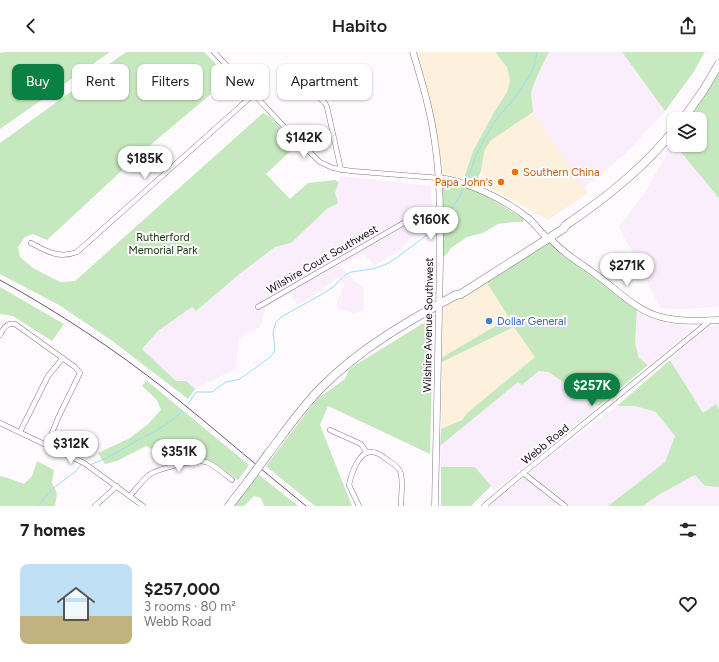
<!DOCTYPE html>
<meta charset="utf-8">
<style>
body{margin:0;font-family:Figtree,sans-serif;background:#f2f2f2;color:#222;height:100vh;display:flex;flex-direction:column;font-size:15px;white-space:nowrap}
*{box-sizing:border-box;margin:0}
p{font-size:13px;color:#767676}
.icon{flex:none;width:22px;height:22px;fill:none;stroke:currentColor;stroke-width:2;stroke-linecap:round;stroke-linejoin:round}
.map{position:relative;height:454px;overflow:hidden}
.details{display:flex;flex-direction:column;background:#fff;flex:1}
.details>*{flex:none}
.banner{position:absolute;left:12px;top:12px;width:400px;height:36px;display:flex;gap:8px}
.tools{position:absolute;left:667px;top:60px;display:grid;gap:8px}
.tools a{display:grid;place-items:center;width:40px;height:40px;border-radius:8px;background:#fff;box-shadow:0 1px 3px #0004;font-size:20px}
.price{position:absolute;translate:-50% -34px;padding:0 9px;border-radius:14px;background:#fff;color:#222;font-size:13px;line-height:26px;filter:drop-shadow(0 1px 2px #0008)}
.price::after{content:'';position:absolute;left:50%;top:24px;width:12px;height:9px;margin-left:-6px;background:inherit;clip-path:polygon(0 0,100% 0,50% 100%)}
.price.active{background:#0b8043;color:#fff}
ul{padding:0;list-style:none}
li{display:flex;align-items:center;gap:12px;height:100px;padding:0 20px}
li span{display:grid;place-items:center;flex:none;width:112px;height:80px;border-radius:8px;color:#555}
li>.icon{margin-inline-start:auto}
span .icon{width:48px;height:48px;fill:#fffc;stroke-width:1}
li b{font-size:17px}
h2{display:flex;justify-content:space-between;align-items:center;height:48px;padding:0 20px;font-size:17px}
.chip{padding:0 14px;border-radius:8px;background:#fff;box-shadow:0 1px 3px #0004;font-size:14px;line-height:36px}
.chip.active{background:#0b8043;color:#fff}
header{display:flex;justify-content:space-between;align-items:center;height:52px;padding:0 20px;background:#fff;font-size:18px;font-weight:600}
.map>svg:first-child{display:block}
</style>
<header><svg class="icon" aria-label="back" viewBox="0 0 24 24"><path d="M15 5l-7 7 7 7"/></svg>Habito<svg class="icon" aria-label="share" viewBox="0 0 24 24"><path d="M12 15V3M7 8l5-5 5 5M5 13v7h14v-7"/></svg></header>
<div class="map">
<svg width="719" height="454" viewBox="0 0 719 454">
<rect width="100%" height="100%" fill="#fefafe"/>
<g fill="#fdf0dc">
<path d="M 417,0 L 495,0 L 507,15 L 510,29 L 507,40 L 494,60 L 473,99 L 464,126 L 442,122 L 436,82 Z"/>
<path d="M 533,60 L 588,141 L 548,168 L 488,135 L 481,119 L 484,100 L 490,89 Z"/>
<path d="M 487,229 L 489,234 L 509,266 L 441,306 L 442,263 L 446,254 Z"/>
<path d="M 515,275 L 535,305 L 467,361 L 462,368 L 441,377 L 442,310 Z"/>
</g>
<g fill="#fbeefc">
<path d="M 549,0 L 622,0 L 665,59 L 626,101 L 584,136 L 533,60 L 531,40 L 538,22 Z"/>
<path d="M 673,91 L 719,146 L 719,255 L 680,257 L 661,256 L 619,175 L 646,139 Z"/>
<path d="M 341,124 L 431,134 L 433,174 L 418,178 L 400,198 L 374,214 L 364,201 L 340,214 L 352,227 L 364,236 L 363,258 L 355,261 L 338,258 L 337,250 L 345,232 L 337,226 L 298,253 L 290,242 L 266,255 L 260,275 L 239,286 L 236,317 L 195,337 L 186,329 L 176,329 L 142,297 L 158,279 L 192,255 L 196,259 L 242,220 L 275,195 L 291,191 L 328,156 L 337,152 L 335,141 Z"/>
<path d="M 637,257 L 647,263 L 666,271 L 691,275 L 691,278 L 648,313 L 639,306 L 635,291 Z"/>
<path d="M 717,272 L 719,272 L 719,357 L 716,352 L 703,361 L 670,308 L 707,276 Z"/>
<path d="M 539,319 L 547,320 L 599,354 L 494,439 L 475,415 L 441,415 L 440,394 L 518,330 L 522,333 Z"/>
<path d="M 617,354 L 635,354 L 656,360 L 675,384 L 665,410 L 608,454 L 489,454 L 511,435 Z"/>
<path d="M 695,423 L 705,434 L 719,435 L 719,454 L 643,454 L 660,442 Z"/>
</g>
<g fill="#c6e8be">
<path d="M 4,0 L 110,0 L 0,77 L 0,1 Z"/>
<path d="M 126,0 L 204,0 L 230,26 L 142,100 L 47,188 L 33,182 L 25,185 L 18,195 L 20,205 L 33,216 L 60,230 L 75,229 L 263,61 L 270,65 L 297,93 L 266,122 L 290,147 L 308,131 L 335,128 L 339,130 L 335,141 L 338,150 L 337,152 L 328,156 L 291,191 L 275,195 L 242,220 L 196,259 L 192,255 L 158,279 L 142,297 L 176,329 L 186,329 L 195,337 L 188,347 L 111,288 L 59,253 L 0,222 L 0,91 Z"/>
<path d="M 495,0 L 549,0 L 538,22 L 531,40 L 533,60 L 490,89 L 484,100 L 481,119 L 476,132 L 464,126 L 473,99 L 494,60 L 507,40 L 510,29 L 507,15 Z"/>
<path d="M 622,0 L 705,0 L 693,21 L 665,59 Z"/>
<path d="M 719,16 L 719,146 L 675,93 L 700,93 L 700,67 L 689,67 L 705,43 Z"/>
<path d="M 442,129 L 463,133 L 488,145 L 524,167 L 523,170 L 515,170 L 498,172 L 483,181 L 467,185 L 451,196 L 448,201 L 442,206 Z"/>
<path d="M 550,189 L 637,257 L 635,291 L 639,306 L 648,313 L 599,354 L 548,320 L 539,319 L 522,333 L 518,330 L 440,394 L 441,377 L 462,368 L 467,361 L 535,305 L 514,275 L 442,310 L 441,306 L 509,266 L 489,234 L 487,229 Z"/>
<path d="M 0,235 L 64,272 L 52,289 L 13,264 L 0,262 Z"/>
<path d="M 430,267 L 433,272 L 430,402 L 328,354 L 320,373 L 352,454 L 315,454 L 266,414 L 317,347 L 345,327 L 349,317 Z"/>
<path d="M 670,308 L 703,361 L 716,352 L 719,357 L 719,435 L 705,434 L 695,423 L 660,442 L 643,454 L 608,454 L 665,410 L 675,384 L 656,360 L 635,354 L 617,354 Z"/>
<path d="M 146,328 L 249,413 L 238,428 L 225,418 L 203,406 L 192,406 L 182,395 L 173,397 L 173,403 L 170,412 L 157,410 L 154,398 L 146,394 L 117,409 L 105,412 L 98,401 L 130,386 L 148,372 L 161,358 L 157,348 L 142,334 Z"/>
<path d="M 37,409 L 54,418 L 52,431 L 57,441 L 55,454 L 0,454 L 0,424 L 8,426 L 24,432 L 32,424 Z"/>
<path d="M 441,415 L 475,415 L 491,434 L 471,454 L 441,454 Z"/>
<path d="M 258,422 L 298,454 L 264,454 L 261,446 L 254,444 L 244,454 L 234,454 Z"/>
</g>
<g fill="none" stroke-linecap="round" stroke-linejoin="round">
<g stroke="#97defb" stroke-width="1">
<path d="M 467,128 L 477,101 L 486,84 L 495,69 L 516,44 L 530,23 L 534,15 L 537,0"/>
<path d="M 444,168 L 460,144 L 464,135"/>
<path d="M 344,224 L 351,220 L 372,217 L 385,213 L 395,207 L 431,180"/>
<path d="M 188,352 L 196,340 L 212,340 L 226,330 L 240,327 L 269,306 L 274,301 L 275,297 L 273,280 L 276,270 L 281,265 L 324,241 L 333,235 L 342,226"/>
<path d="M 92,412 C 110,406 126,394 144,385 C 158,378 171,371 182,359"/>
<path d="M 38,454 L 52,437 L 75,420 L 81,413"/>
</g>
<defs>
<g id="street">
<path d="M 214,0 L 291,82 L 320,110 L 333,116 L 351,119 L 439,126"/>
<path d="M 289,37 C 302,41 322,41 327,55 L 341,118"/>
<path d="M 31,191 C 46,199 59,207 77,200 L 254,42"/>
<path d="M 258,255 L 414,165 L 424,162 L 440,160"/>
<path d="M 0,283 C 3,276 7,270 15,272 L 75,315 L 80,321 L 58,366 L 47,393"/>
<path d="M 0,371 L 84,411 L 143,454"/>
<path d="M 330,378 L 361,392 L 367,401"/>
<path d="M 20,380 L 48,324 L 63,306"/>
<path d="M 523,421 L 565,454"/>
<path d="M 130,444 C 136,437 142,429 149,423 C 157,417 196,407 206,410 C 215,413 224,422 232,428"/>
<path d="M 95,454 L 117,434"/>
<path d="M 359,454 L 349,433 C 351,424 358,398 372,400 C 378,400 385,406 389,409 C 394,412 400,416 401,422 C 403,432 401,444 401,454"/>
<path d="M 484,454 L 516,427 L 711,268"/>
</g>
<g id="secondary">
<path d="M 413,0 C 422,30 431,60 435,91 C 441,130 440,169 440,209 C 439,291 436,372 435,454"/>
<path d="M 439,126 C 468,129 505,148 528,166 C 534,171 539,178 545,184"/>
<path d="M 550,186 C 562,201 582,212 598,224 C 617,238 637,259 661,265 C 680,270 700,269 719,268"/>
</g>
<g id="highway">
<path d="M 683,67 L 703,39 L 719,12"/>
<path d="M 268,402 C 285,380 301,356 321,336 C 359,297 408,269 456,243 L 461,242 L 563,177 L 566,173 C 606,146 644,116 674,78"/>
<path d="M 229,454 L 249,428"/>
</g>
</defs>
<use href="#street" stroke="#877888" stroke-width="5.5"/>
<use href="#secondary" stroke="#877888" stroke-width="7"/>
<use href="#highway" stroke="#877888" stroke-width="9"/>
<use href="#street" stroke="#fff" stroke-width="4.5"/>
<use href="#secondary" stroke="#fff" stroke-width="6"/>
<use href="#highway" stroke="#fff" stroke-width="8"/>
<path stroke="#656065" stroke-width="1" d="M 0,228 C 58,260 114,297 166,338 C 214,376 259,416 306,454"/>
<defs>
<path id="highway-bridge" d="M 249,428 L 268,402"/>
</defs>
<use href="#highway-bridge" stroke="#877888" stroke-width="9" stroke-linecap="butt"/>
<use href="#highway-bridge" stroke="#fff" stroke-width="8"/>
</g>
<g fill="#e8710a" stroke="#fefafe" stroke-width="1.5">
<circle cx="515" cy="120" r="4"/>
<circle cx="501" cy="130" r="4"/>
</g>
<circle fill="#3f7fe0" stroke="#fefafe" stroke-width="1.5" cx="489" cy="269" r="4"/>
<g text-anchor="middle" stroke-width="4" stroke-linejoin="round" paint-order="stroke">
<g font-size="11" fill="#c56008" stroke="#fefafe" text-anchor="start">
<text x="523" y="124">Southern China</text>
<text x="493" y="134" text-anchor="end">Papa John's</text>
</g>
<g font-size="11" fill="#0d3603" stroke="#fefafe">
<text x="163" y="189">Rutherford<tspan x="163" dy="13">Memorial Park</tspan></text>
</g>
<g font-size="11" fill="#130d13" stroke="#fefafe">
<text transform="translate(322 207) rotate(-30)" y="4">Wilshire Court Southwest</text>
<text transform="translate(428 273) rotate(-89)" y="4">Wilshire Avenue Southwest</text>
<text transform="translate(545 392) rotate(-39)" y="4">Webb Road</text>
</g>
<g font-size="11" fill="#366cbe" stroke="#fefafe" text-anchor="start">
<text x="497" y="273">Dollar General</text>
</g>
</g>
</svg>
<div class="tools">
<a><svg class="icon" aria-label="layers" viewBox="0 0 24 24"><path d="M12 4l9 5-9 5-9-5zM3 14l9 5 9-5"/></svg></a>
</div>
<b class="price" style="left:304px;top:107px">$142K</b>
<b class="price" style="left:145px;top:128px">$185K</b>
<b class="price" style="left:431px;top:189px">$160K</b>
<b class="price" style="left:627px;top:235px">$271K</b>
<b class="price active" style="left:592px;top:355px">$257K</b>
<b class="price" style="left:71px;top:413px">$312K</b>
<b class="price" style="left:179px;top:421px">$351K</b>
<div class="banner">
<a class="chip active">Buy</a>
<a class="chip">Rent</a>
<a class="chip">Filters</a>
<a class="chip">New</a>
<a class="chip">Apartment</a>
</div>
</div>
<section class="details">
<h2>7 homes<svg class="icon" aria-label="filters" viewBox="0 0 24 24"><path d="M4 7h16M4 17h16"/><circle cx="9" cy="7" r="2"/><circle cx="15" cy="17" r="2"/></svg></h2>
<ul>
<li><span style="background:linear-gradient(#bfe0f5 65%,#c2b280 0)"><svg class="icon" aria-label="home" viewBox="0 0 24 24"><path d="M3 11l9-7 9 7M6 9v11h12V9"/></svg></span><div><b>$257,000</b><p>3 rooms · 80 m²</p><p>Webb Road</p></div><svg class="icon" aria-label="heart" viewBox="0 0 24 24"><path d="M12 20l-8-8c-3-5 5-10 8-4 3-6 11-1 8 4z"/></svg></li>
</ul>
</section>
